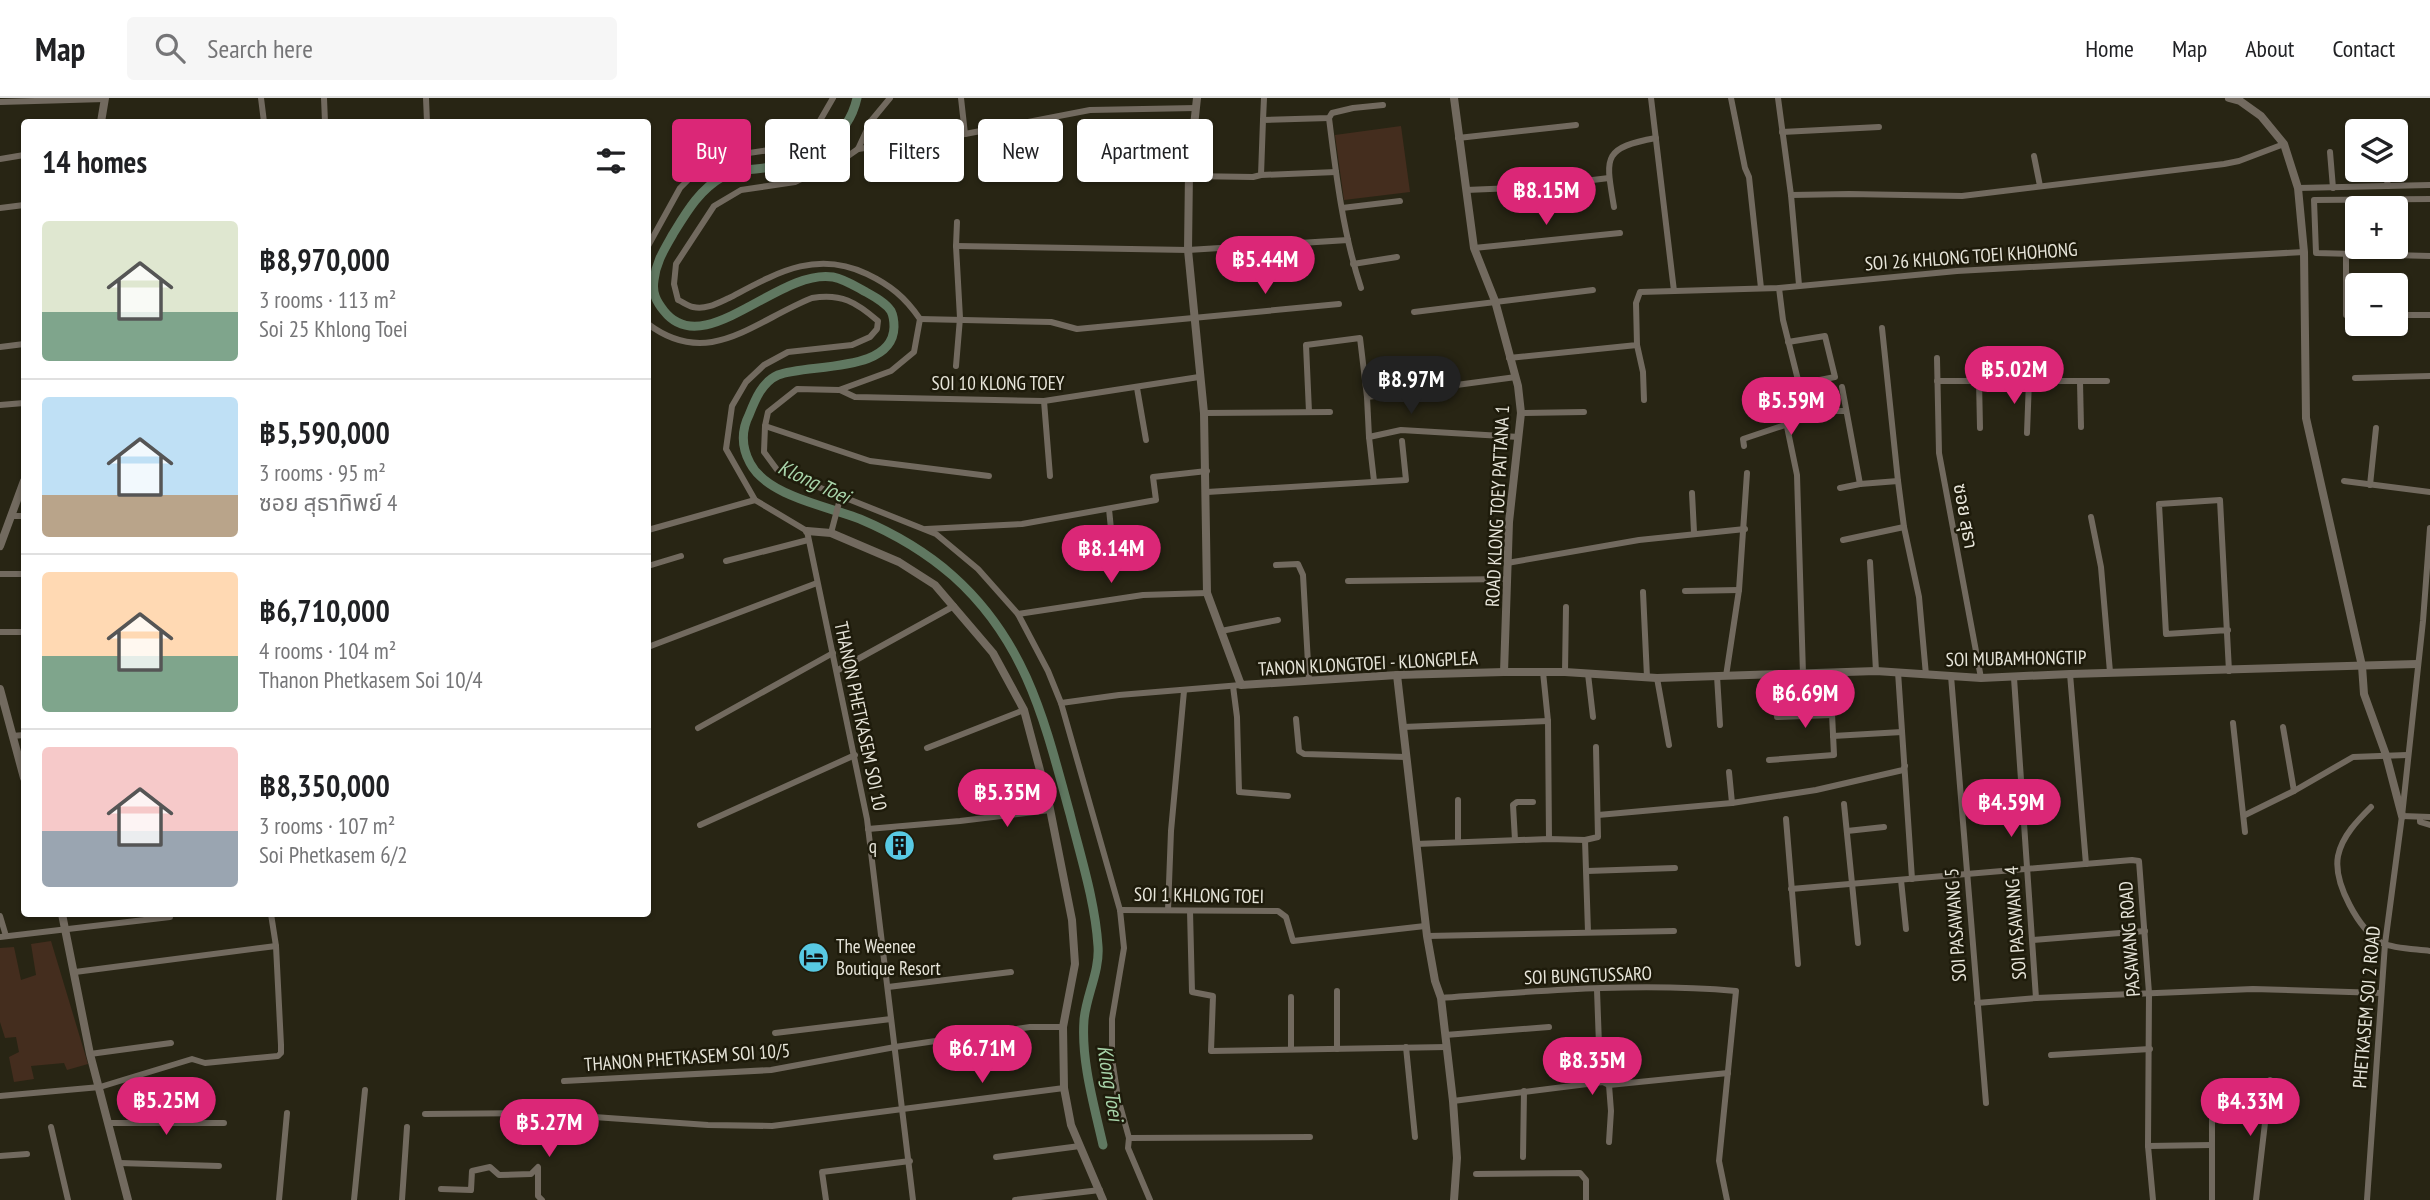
<!DOCTYPE html>
<meta charset="utf-8">
<style>
body{margin:0;font-family:"PT Sans Narrow","Noto Sans Thai",sans-serif;background:#f6f6f6;color:#202124;height:100vh;display:flex;flex-direction:column;font-size:26px;white-space:nowrap}
*{box-sizing:border-box;margin:0}
p{font-size:23px;color:#757577}
.icon{flex:none;width:38px;height:38px;fill:none;stroke:currentColor;stroke-width:2;stroke-linecap:round;stroke-linejoin:round}
.map{position:relative;flex:1;overflow:hidden}
.details{position:absolute;left:21px;top:21px;width:630px;height:798px;display:flex;flex-direction:column;background:#fff;border-radius:7px;box-shadow:0 2px 5px #0004}
.details>*{flex:none}
.guide{position:absolute;left:672px;top:21px;width:665px;height:63px;display:flex;gap:14px}
.controls{position:absolute;left:2345px;top:21px;display:grid;gap:14px}
.controls a{display:grid;place-items:center;width:63px;height:63px;border-radius:7px;background:#fff;box-shadow:0 2px 5px #0004;font-size:35px}
.price{position:absolute;translate:-50% -60px;padding:0 16px;border-radius:24px;background:#db2777;color:#fff;font-size:23px;line-height:46px;filter:drop-shadow(0 2px 4px #0008)}
.price::after{content:'';position:absolute;left:50%;top:42px;width:21px;height:16px;margin-left:-10px;background:inherit;clip-path:polygon(0 0,100% 0,50% 100%)}
.price.current{background:#222;color:#fff}
ul{padding:0;list-style:none}
li{display:flex;align-items:center;gap:21px;height:175px;padding:0 21px}
li+li{border-top:2px solid #e0e0e0}
li span{display:grid;place-items:center;flex:none;width:196px;height:140px;border-radius:7px;color:#555}
li>.icon{margin-inline-start:auto}
span .icon{width:84px;height:84px;fill:#fffc;stroke-width:1}
li b{font-size:30px}
h2{display:flex;justify-content:space-between;align-items:center;height:84px;padding:0 21px;font-size:30px}
.pill{padding:0 24px;border-radius:7px;background:#fff;box-shadow:0 2px 5px #0004;font-size:24px;line-height:63px}
.pill.current{background:#db2777;color:#fff}
header{display:flex;align-items:center;gap:42px;box-sizing:border-box;height:98px;padding:0 35px;background:#fff;border-bottom:2px solid #e0e0e0}
header strong{font-size:33px}
nav{display:flex;gap:38px;margin-inline-start:auto;font-size:24px}
.search{width:490px;height:63px;background:#f6f6f6;display:flex;align-items:center;gap:18px;box-sizing:border-box;padding:0 24px;border-radius:7px;color:#757577;font-size:26px}
.map>svg:first-child{display:block}
</style>
<header>
<strong>Map</strong>
<div class="search"><svg class="icon" aria-label="search" viewBox="0 0 24 24"><circle cx="10" cy="10" r="6"/><path d="M15 15l6 6"/></svg>Search here</div>
<nav><a>Home</a><a>Map</a><a>About</a><a>Contact</a></nav>
</header>
<div class="map">
<svg width="2430" height="1102" viewBox="0 0 2430 1102">
<rect width="100%" height="100%" fill="#282514"/>
<g fill="#442d1e">
<path d="M 1401,28 L 1410,94 L 1344,102 L 1335,37 Z"/>
<path d="M 51,843 L 88,966 L 67,972 L 64,965 L 31,968 L 34,981 L 14,984 L 9,959 L 19,954 L 16,939 L 5,940 L 0,924 L 0,850 L 14,849 L 21,882 L 36,877 L 31,846 Z"/>
</g>
<g fill="none" stroke-linecap="round" stroke-linejoin="round">
<path stroke="#607861" stroke-width="9" d="M 857,0 C 848,41 810,62 771,69 C 754,72 737,71 722,79 C 699,92 686,115 673,136 C 664,152 656,164 654,182 C 652,195 656,203 664,213 C 704,264 779,170 833,179 C 844,181 855,188 864,193 C 873,198 885,204 891,213 C 893,217 894,225 894,229 C 893,276 807,265 778,277 C 762,284 755,302 749,317 C 741,333 741,348 750,365 C 767,398 827,408 860,421 C 893,435 927,455 953,478 C 1027,544 1045,625 1070,716 C 1081,760 1095,803 1098,848 C 1100,873 1086,898 1084,922 C 1081,963 1094,1007 1103,1047"/>
<g stroke="#726a5f" stroke-width="6">
<path d="M 261,0 L 264,24"/>
<path d="M 324,0 L 325,24"/>
<path d="M 426,0 L 427,24"/>
<path d="M 890,0 L 871,23 L 858,51 L 845,60 L 795,84 L 741,92 L 714,108 L 676,166 L 674,186 L 678,202 C 683,204 688,208 693,209 C 706,212 718,205 729,200 C 775,176 815,151 867,176 C 890,187 905,199 920,221 L 914,254 L 891,273 L 839,292 L 797,291 L 768,314 L 765,328 L 764,354 L 778,373 L 936,436 L 978,471 L 1018,516 L 1048,573 L 1061,605 L 1120,812 L 1124,850 L 1112,921 L 1112,961 L 1118,1000 L 1129,1040 L 1128,1050 L 1150,1102"/>
<path d="M 961,0 L 965,36"/>
<path d="M 1651,0 L 1674,193"/>
<path d="M 1731,0 L 1745,70 L 1749,79 L 1761,190"/>
<path d="M 1778,0 L 1791,97 L 1799,187"/>
<path d="M 0,4 L 105,1"/>
<path d="M 1329,20 C 1336,77 1343,135 1361,190"/>
<path d="M 1263,22 L 1264,0"/>
<path d="M 2378,32 L 2379,33"/>
<path d="M 1782,34 L 1879,29"/>
<path d="M 1458,40 L 1576,27"/>
<path d="M 858,51 L 965,36 L 1090,12 L 1196,10"/>
<path d="M 2330,54 L 2333,90"/>
<path d="M 2034,58 L 2040,88"/>
<path d="M 0,61 L 24,57"/>
<path d="M 2385,72 L 2388,88"/>
<path d="M 1261,77 L 1336,74"/>
<path d="M 1189,78 L 1253,79 L 1261,77 L 1263,22 L 1329,20 L 1332,15 L 1353,10 L 1383,7"/>
<path d="M 2298,90 L 2430,87"/>
<path d="M 1466,92 L 1535,89 L 1609,80"/>
<path d="M 1791,97 L 1849,96 L 1962,98 L 2224,66 L 2239,63 L 2284,46"/>
<path d="M 2430,101 L 2314,102 L 2316,155 L 2430,158"/>
<path d="M 1614,109 C 1606,60 1601,50 1656,40"/>
<path d="M 0,110 L 24,107"/>
<path d="M 1342,110 L 1400,103"/>
<path d="M 648,148 L 680,90 L 697,73 L 722,59 L 783,50 L 802,42 L 818,26 L 833,0"/>
<path d="M 956,148 L 1188,152 L 1348,142"/>
<path d="M 1474,150 L 1620,135"/>
<path d="M 2346,156 L 2346,217 L 2357,217"/>
<path d="M 1353,166 L 1397,159"/>
<path d="M 1779,190 L 1783,222 L 1799,286"/>
<path d="M 1414,214 L 1593,192"/>
<path d="M 2396,217 L 2430,217"/>
<path d="M 920,221 L 1051,224 L 1077,231 L 1339,206"/>
<path d="M 648,226 C 709,272 754,223 812,200 C 841,195 856,204 878,223 L 877,231 L 870,239 L 852,247 L 788,254 L 764,267 L 746,284 L 732,308 L 726,351 L 755,402 L 807,433 L 867,721 L 913,1102"/>
<path d="M 1882,230 L 1898,383 L 1904,429 L 1919,499 L 1926,577"/>
<path d="M 1788,244 L 1825,238 L 1835,279 L 1779,290 L 1797,377 L 1803,576"/>
<path d="M 1637,247 L 1643,274 L 1644,302"/>
<path d="M 0,249 L 24,246"/>
<path d="M 1509,260 L 1637,247 L 1636,205 L 1640,194 L 1779,190 L 1957,173 L 2304,154"/>
<path d="M 1937,260 L 1939,355 L 1981,580"/>
<path d="M 956,268 L 960,220 L 956,148 L 957,124"/>
<path d="M 2355,280 L 2430,278"/>
<path d="M 1979,282 L 1980,330"/>
<path d="M 1937,283 L 2107,283"/>
<path d="M 2080,284 L 2081,329"/>
<path d="M 1842,289 L 1860,386"/>
<path d="M 1137,290 L 1146,342"/>
<path d="M 840,292 L 855,299 L 1044,303 L 1199,279"/>
<path d="M 1367,299 L 1369,339"/>
<path d="M 1044,303 L 1050,378"/>
<path d="M 0,307 L 24,305"/>
<path d="M 1828,313 L 1846,313"/>
<path d="M 1309,314 L 1306,247 L 1360,240 L 1367,299 L 1516,279"/>
<path d="M 1204,315 L 1330,314"/>
<path d="M 1521,315 L 1584,314"/>
<path d="M 765,328 L 870,363 L 989,378"/>
<path d="M 2027,335 L 2029,282"/>
<path d="M 1744,348 L 1743,341 L 1821,315"/>
<path d="M 1374,383 L 1369,339 L 1401,332 L 1519,339"/>
<path d="M 2344,383 L 2430,394"/>
<path d="M 2370,387 L 2376,330"/>
<path d="M 1840,390 L 1860,386 L 1898,383"/>
<path d="M 1207,394 L 1406,382 L 1402,343"/>
<path d="M 1692,395 L 1694,434"/>
<path d="M 1109,411 L 1112,441"/>
<path d="M 11,418 L 24,418"/>
<path d="M 2091,419 L 2101,469 L 2110,574"/>
<path d="M 926,431 L 1022,426 L 1156,402 L 1153,379 L 1207,373"/>
<path d="M 648,432 L 755,402"/>
<path d="M 831,435 L 841,397"/>
<path d="M 1843,442 L 1904,429"/>
<path d="M 726,463 L 808,442"/>
<path d="M 1870,464 L 1876,573"/>
<path d="M 1507,465 L 1639,442 L 1745,431"/>
<path d="M 1276,467 L 1298,466 L 1303,477 L 1309,583"/>
<path d="M 648,468 L 681,458"/>
<path d="M 0,476 L 24,476"/>
<path d="M 1348,483 L 1506,481"/>
<path d="M 1685,493 L 1739,492"/>
<path d="M 1643,494 L 1647,579"/>
<path d="M 1018,516 L 1143,497 L 1207,495"/>
<path d="M 2228,532 L 2166,536 L 2159,406 L 2220,402 L 2229,573"/>
<path d="M 1221,533 L 1278,522"/>
<path d="M 0,534 L 24,534"/>
<path d="M 648,549 L 817,485"/>
<path d="M 838,572 L 954,508"/>
<path d="M 1543,574 L 1548,623 L 1549,741"/>
<path d="M 1565,574 L 1566,509"/>
<path d="M 1898,574 L 1912,781"/>
<path d="M 1588,576 L 1593,619"/>
<path d="M 2070,576 L 2086,766"/>
<path d="M 1717,578 L 1720,627"/>
<path d="M 1726,578 L 1739,492 L 1747,375"/>
<path d="M 1951,578 L 1986,1005"/>
<path d="M 1657,580 L 1669,647"/>
<path d="M 2014,580 L 2036,900"/>
<path d="M 1233,588 L 1237,619 L 1239,694 L 1288,698"/>
<path d="M 1061,605 L 1119,597 L 1241,587"/>
<path d="M 1777,619 L 1832,617"/>
<path d="M 1296,621 L 1299,653 L 1304,656 L 1406,659"/>
<path d="M 2233,625 L 2245,734"/>
<path d="M 1403,629 L 1548,623"/>
<path d="M 2283,629 L 2294,693"/>
<path d="M 698,630 L 833,555"/>
<path d="M 12,638 L 24,637"/>
<path d="M 1833,638 L 1902,634"/>
<path d="M 927,650 L 1024,612"/>
<path d="M 1769,662 L 1834,657 L 1830,574"/>
<path d="M 1729,674 L 1732,705"/>
<path d="M 1458,702 L 1458,743"/>
<path d="M 1844,706 L 1858,845"/>
<path d="M 2371,709 C 2358,722 2342,738 2338,758 C 2333,785 2359,832 2382,845 C 2395,851 2416,851 2430,853"/>
<path d="M 1598,717 L 1732,705 L 1816,692 L 1903,672 L 1905,668"/>
<path d="M 2245,717 L 2294,693 L 2353,659 L 2407,657"/>
<path d="M 2402,718 L 2430,719"/>
<path d="M 2420,719 L 2420,724 L 2430,727"/>
<path d="M 1786,721 L 1798,866"/>
<path d="M 700,727 L 855,657"/>
<path d="M 868,731 L 960,723 L 1050,712"/>
<path d="M 1847,733 L 1884,729"/>
<path d="M 1515,742 L 1513,707 L 1517,704 L 1533,704"/>
<path d="M 1585,742 L 1588,834"/>
<path d="M 1416,746 L 1549,741 L 1585,742 L 1598,739 L 1596,649"/>
<path d="M 1587,773 L 1675,770"/>
<path d="M 1901,782 L 1906,831"/>
<path d="M 1791,791 L 2132,762 L 2139,763 L 2149,895 L 2148,1048 L 2153,1102"/>
<path d="M 1120,812 L 1278,813 L 1286,819 L 1293,843 L 1425,828"/>
<path d="M 1168,812 L 1171,733 L 1184,593"/>
<path d="M 1190,813 L 1192,894 L 1213,898 L 1211,953 L 1447,949"/>
<path d="M 0,818 L 6,838"/>
<path d="M 1427,838 L 1674,833"/>
<path d="M 0,839 L 170,819"/>
<path d="M 2033,842 L 2145,833"/>
<path d="M 75,874 L 276,848"/>
<path d="M 888,889 L 1011,874"/>
<path d="M 1597,892 L 1599,947"/>
<path d="M 1337,893 L 1337,951"/>
<path d="M 1291,899 L 1291,951"/>
<path d="M 1441,900 C 1538,893 1638,884 1736,893 L 1719,1063 L 1727,1102"/>
<path d="M 1977,905 L 2036,900 L 2253,891 L 2381,895"/>
<path d="M 775,935 L 891,921"/>
<path d="M 1445,937 L 1549,929"/>
<path d="M 1406,949 L 1415,1039"/>
<path d="M 90,956 L 171,945"/>
<path d="M 2051,957 L 2150,951"/>
<path d="M 564,983 L 771,972 L 895,949 L 1030,929 L 1063,929"/>
<path d="M 1609,987 L 1611,1013 L 1609,1044"/>
<path d="M 0,998 L 100,989 L 192,961 L 205,965 L 278,958 L 281,955 L 281,947 L 276,848 L 271,816"/>
<path d="M 1453,1003 L 1603,984 L 1609,987 L 1728,975"/>
<path d="M 2212,1007 L 2212,1102"/>
<path d="M 425,1016 L 537,1015 L 708,1027 L 772,1028 L 1064,990"/>
<path d="M 109,1025 L 224,1025"/>
<path d="M 51,1029 L 68,1102"/>
<path d="M 1129,1040 L 1310,1039"/>
<path d="M 2148,1048 L 2212,1047"/>
<path d="M 0,1058 L 27,1056"/>
<path d="M 996,1059 L 1080,1048"/>
<path d="M 1523,1059 L 1524,993"/>
<path d="M 119,1065 L 219,1068"/>
<path d="M 1476,1076 L 1580,1075 L 1586,1082 L 1586,1102"/>
<path d="M 441,1091 L 471,1092 L 472,1073 L 490,1069 L 499,1077 L 531,1076 L 538,1069 L 538,1098 L 542,1102"/>
<path d="M 279,1102 L 287,1015"/>
<path d="M 354,1102 L 365,992"/>
<path d="M 402,1102 L 407,1029"/>
<path d="M 826,1102 L 822,1074 L 910,1063"/>
<path d="M 1015,1102 L 1100,1092"/>
<path d="M 2256,1102 L 2270,982"/>
<path d="M 2367,1102 L 2385,846 L 2402,718 L 2423,523 L 2430,430"/>
</g>
<g stroke="#726a5f" stroke-width="8">
<path d="M 1197,0 L 1189,74 L 1188,152 L 1204,315 L 1207,495 L 1241,587 L 1397,577 L 1504,574 L 1565,574 L 1657,580 L 1876,573 L 1981,580 L 2070,576 L 2417,566"/>
<path d="M 1454,0 L 1474,150 L 1495,203 L 1518,288 L 1521,315 L 1509,424 L 1504,574"/>
<path d="M 2229,0 L 2240,3 L 2261,18 L 2284,46 L 2298,90 L 2304,154 L 2306,320 L 2362,568 L 2364,596 L 2386,657 L 2402,718"/>
<path d="M 101,24 L 105,0"/>
<path d="M 807,433 L 831,435 L 899,464 L 935,487 L 993,555 L 1024,612 L 1049,706 L 1072,822 L 1075,866 L 1063,929 L 1064,990 L 1071,1027 L 1103,1102"/>
<path d="M 0,448 L 24,383"/>
<path d="M 1397,577 L 1427,838 L 1435,883 L 1441,900 L 1453,1003 L 1457,1060 L 1454,1102"/>
<path d="M 0,591 L 24,680"/>
<path d="M 62,816 L 90,956 L 128,1102"/>
</g>
</g>
<defs>
<symbol id="building-disc" viewBox="-11 -11 22 22"><circle r="9.5" fill="#58c9e3" stroke="#1e1b0b"/><path d="M-4-6H4V6H1V3H-1V6H-4ZM-2.5-4.3h1.7v1.8h-1.7ZM.8-4.3h1.7v1.8H.8ZM-2.5-1h1.7V.8h-1.7ZM.8-1h1.7V.8H.8Z" fill="#111"/></symbol>
<symbol id="hotel-disc" viewBox="-11 -11 22 22"><circle r="9.5" fill="#58c9e3" stroke="#1e1b0b"/><path d="M-6-4.5h1.5V1H6V5H4.5V3h-9V5H-6ZM-4 0a1.8 1.8 0 1 1 3.6 0ZM.5 0V-2.5h3Q6-2.5 6 0Z" fill="#111"/></symbol>
</defs>
<g fill-rule="evenodd">
<use href="#building-disc" x="882" y="730" width="35" height="35"/>
<use href="#hotel-disc" x="796" y="842" width="35" height="35"/>
</g>
<g text-anchor="middle" stroke-width="5" stroke-linejoin="round" paint-order="stroke">
<g font-size="19" fill="#e7e5da" stroke="#1e1b0b">
<text transform="translate(1971 158) rotate(-4)" y="7">SOI 26 KHLONG TOEI KHOHONG</text>
<text x="998" y="292">SOI 10 KLONG TOEY</text>
<text transform="translate(1497 408) rotate(-87)" y="7">ROAD KLONG TOEY PATTANA 1</text>
<text transform="translate(1966 418) rotate(80)" y="7">ซอย สุธา</text>
<text transform="translate(2016 560) rotate(-1)" y="7">SOI MUBAMHONGTIP</text>
<text transform="translate(1368 565) rotate(-3)" y="7">TANON KLONGTOEI - KLONGPLEA</text>
<text transform="translate(861 618) rotate(78)" y="7">THANON PHETKASEM SOI 10</text>
<text transform="translate(1199 797) rotate(1)" y="7">SOI 1 KHLONG TOEI</text>
<text transform="translate(2015 825) rotate(-94)" y="7">SOI PASAWANG 4</text>
<text transform="translate(1955 827) rotate(-94)" y="7">SOI PASAWANG 5</text>
<text transform="translate(2129 841) rotate(-94)" y="7">PASAWANG ROAD</text>
<text transform="translate(1588 877) rotate(-2)" y="7">SOI BUNGTUSSARO</text>
<text transform="translate(2366 909) rotate(-85)" y="7">PHETKASEM SOI 2 ROAD</text>
<text transform="translate(687 959) rotate(-4)" y="7">THANON PHETKASEM SOI 10/5</text>
</g>
<g font-size="19" fill="#e7e5da" stroke="#1e1b0b" text-anchor="end">
<text x="877" y="755">q</text>
<text x="836" y="855" text-anchor="start">The Weenee<tspan x="836" dy="22">Boutique Resort</tspan></text>
</g>
<g font-size="21" font-style="italic" fill="#a7d3a9" stroke="#1e1b0b">
<text transform="translate(814 384) rotate(25)" y="7">Klong Toei</text>
<text transform="translate(1110 985) rotate(81)" y="7">Klong Toei</text>
</g>
</g>
</svg>
<div class="controls">
<a><svg class="icon" aria-label="layers" viewBox="0 0 24 24"><path d="M12 4l9 5-9 5-9-5zM3 14l9 5 9-5"/></svg></a>
<a>+</a>
<a>−</a>
</div>
<b class="price" style="left:1546px;top:129px">฿8.15M</b>
<b class="price" style="left:1265px;top:198px">฿5.44M</b>
<b class="price" style="left:2014px;top:308px">฿5.02M</b>
<b class="price current" style="left:1411px;top:318px">฿8.97M</b>
<b class="price" style="left:1791px;top:339px">฿5.59M</b>
<b class="price" style="left:1111px;top:487px">฿8.14M</b>
<b class="price" style="left:1805px;top:632px">฿6.69M</b>
<b class="price" style="left:1007px;top:731px">฿5.35M</b>
<b class="price" style="left:2011px;top:741px">฿4.59M</b>
<b class="price" style="left:982px;top:987px">฿6.71M</b>
<b class="price" style="left:1592px;top:999px">฿8.35M</b>
<b class="price" style="left:166px;top:1039px">฿5.25M</b>
<b class="price" style="left:2250px;top:1040px">฿4.33M</b>
<b class="price" style="left:549px;top:1061px">฿5.27M</b>
<div class="guide">
<a class="pill current">Buy</a>
<a class="pill">Rent</a>
<a class="pill">Filters</a>
<a class="pill">New</a>
<a class="pill">Apartment</a>
</div>
<section class="details">
<h2>14 homes<svg class="icon" aria-label="filters" viewBox="0 0 24 24"><path d="M4 7h16M4 17h16"/><circle cx="9" cy="7" r="2"/><circle cx="15" cy="17" r="2"/></svg></h2>
<ul>
<li><span style="background:linear-gradient(#dfe7d0 65%,#7fa58c 0)"><svg class="icon" aria-label="home" viewBox="0 0 24 24"><path d="M3 11l9-7 9 7M6 9v11h12V9"/></svg></span><div><b>฿8,970,000</b><p>3 rooms · 113 m²</p><p>Soi 25 Khlong Toei</p></div></li>
<li><span style="background:linear-gradient(#bfe0f5 70%,#b9a48a 0)"><svg class="icon" aria-label="home" viewBox="0 0 24 24"><path d="M3 11l9-7 9 7M6 9v11h12V9"/></svg></span><div><b>฿5,590,000</b><p>3 rooms · 95 m²</p><p>ซอย สุธาทิพย์ 4</p></div></li>
<li><span style="background:linear-gradient(#ffd9b3 60%,#7fa58c 0)"><svg class="icon" aria-label="home" viewBox="0 0 24 24"><path d="M3 11l9-7 9 7M6 9v11h12V9"/></svg></span><div><b>฿6,710,000</b><p>4 rooms · 104 m²</p><p>Thanon Phetkasem Soi 10/4</p></div></li>
<li><span style="background:linear-gradient(#f6c9c9 60%,#9aa5b1 0)"><svg class="icon" aria-label="home" viewBox="0 0 24 24"><path d="M3 11l9-7 9 7M6 9v11h12V9"/></svg></span><div><b>฿8,350,000</b><p>3 rooms · 107 m²</p><p>Soi Phetkasem 6/2</p></div></li>
</ul>
</section>
</div>
